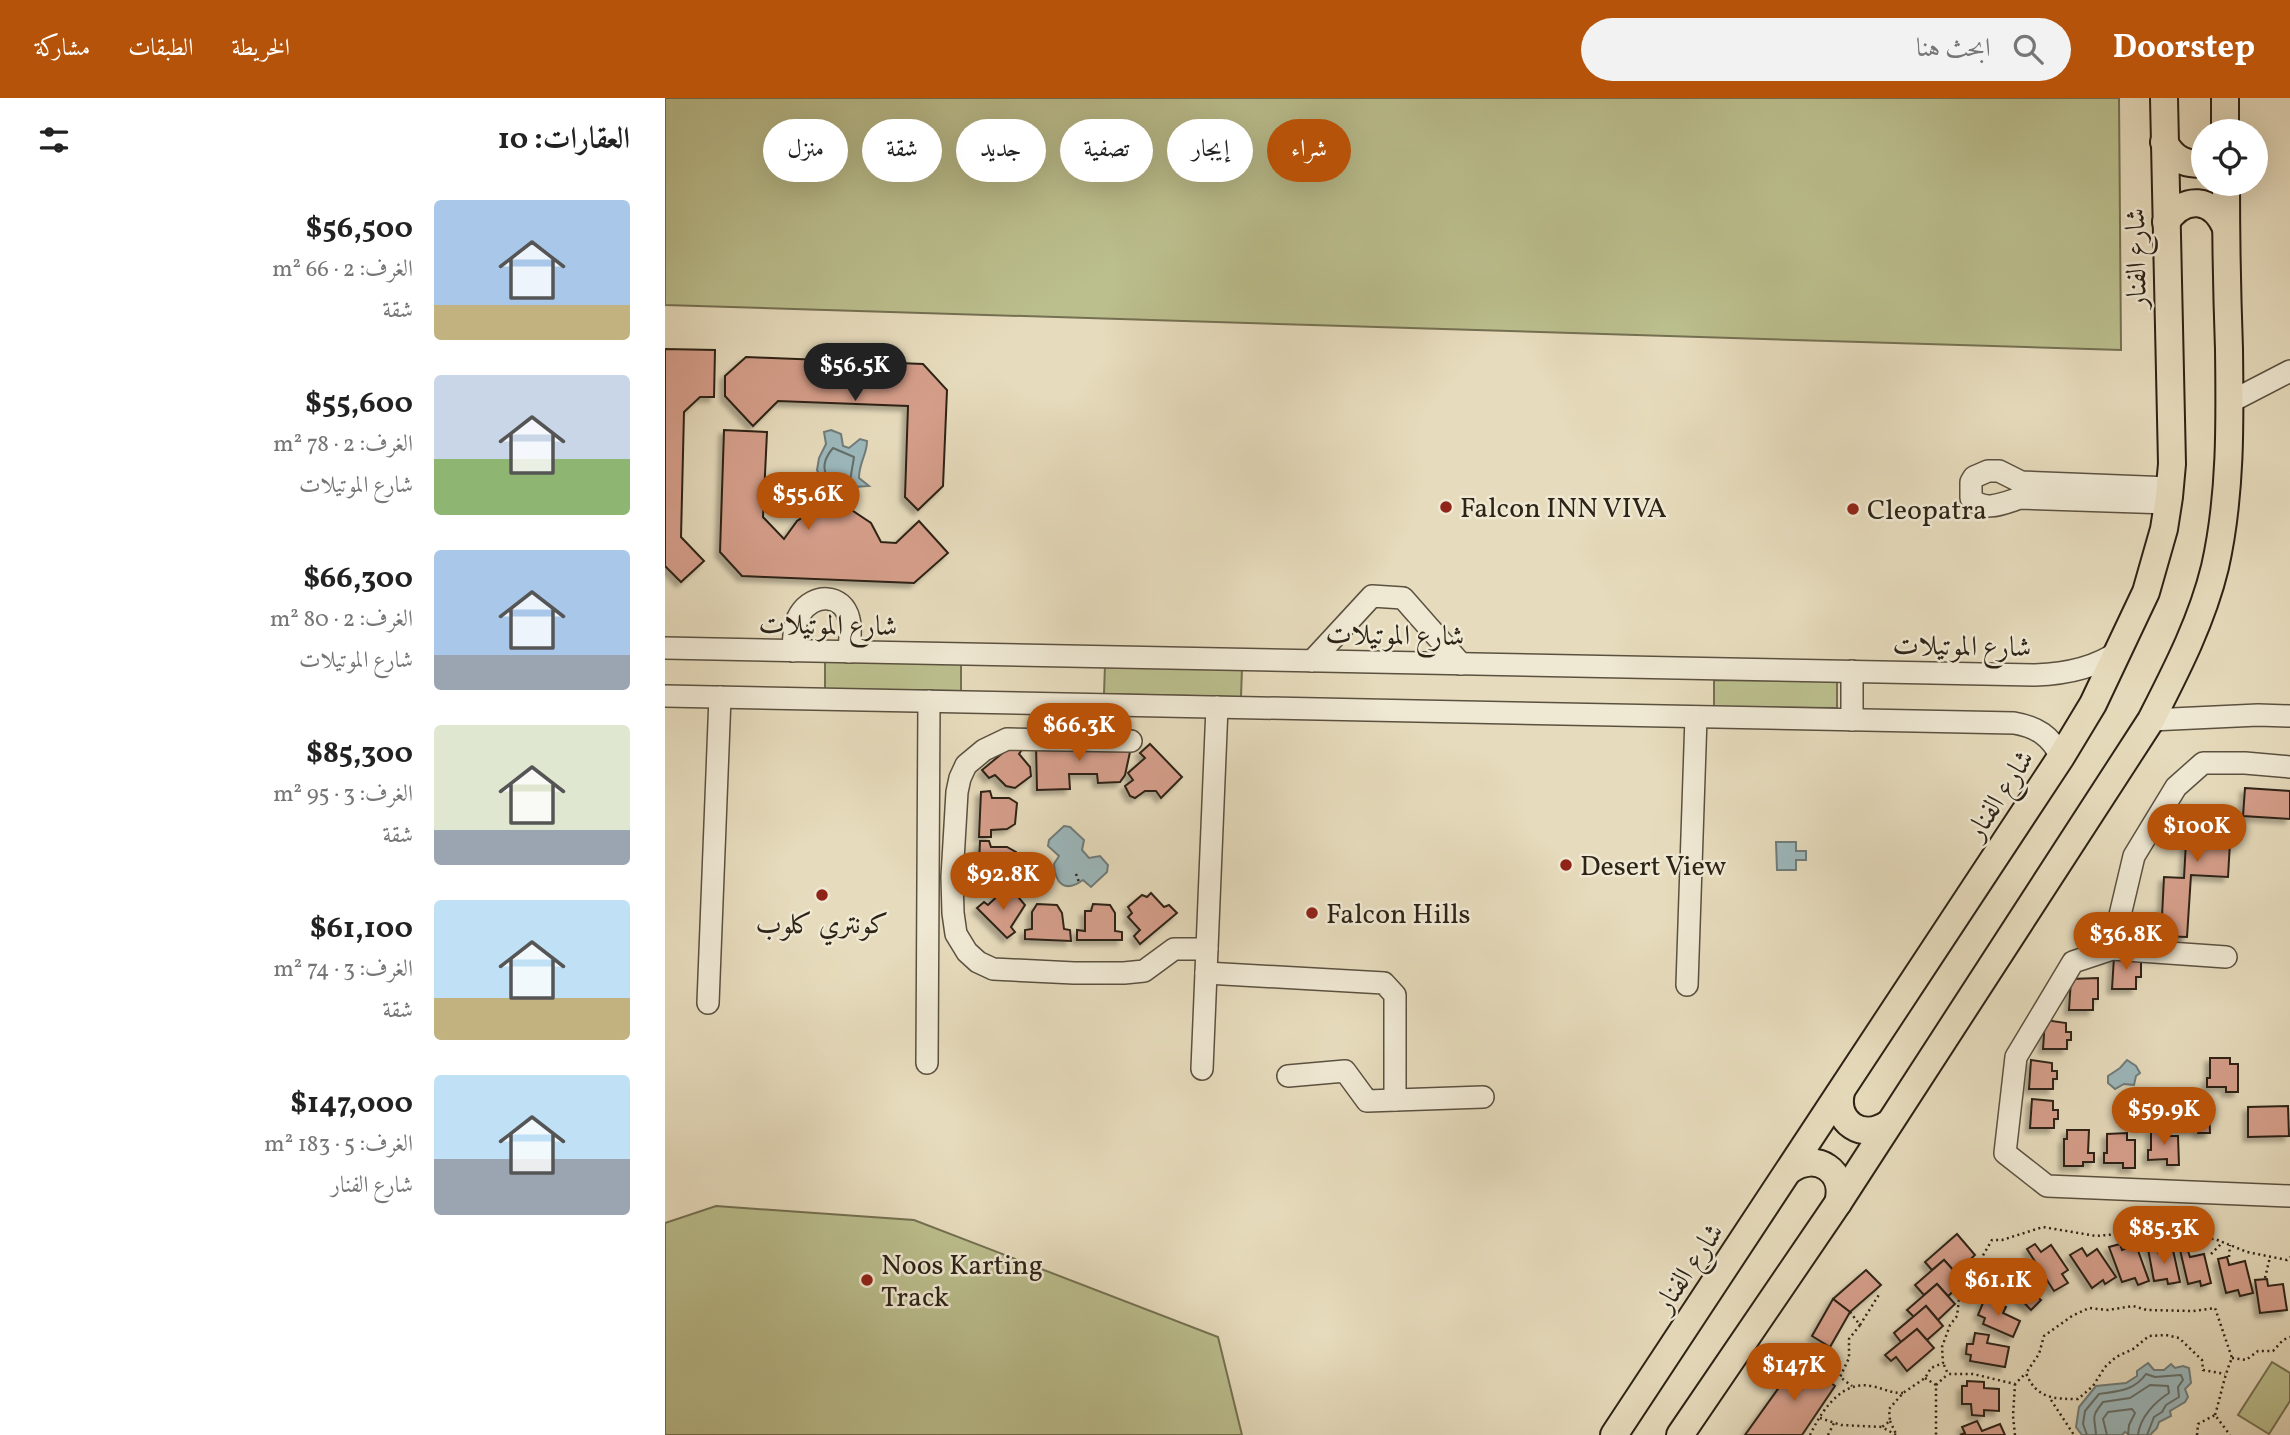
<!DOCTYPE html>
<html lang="ar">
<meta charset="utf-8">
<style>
body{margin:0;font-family:Vollkorn,Amiri,serif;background:#f2f2f2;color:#222;direction:rtl;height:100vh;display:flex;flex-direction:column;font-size:26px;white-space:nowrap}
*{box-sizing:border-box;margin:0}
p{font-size:23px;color:#767676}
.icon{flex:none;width:38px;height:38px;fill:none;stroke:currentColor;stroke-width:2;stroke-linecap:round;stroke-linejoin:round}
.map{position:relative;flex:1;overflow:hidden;direction:ltr}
.details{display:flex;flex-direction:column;background:#fff;width:665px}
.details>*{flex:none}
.guide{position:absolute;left:21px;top:21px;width:665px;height:63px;direction:rtl;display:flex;gap:14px}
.fabs{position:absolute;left:1526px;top:21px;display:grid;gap:14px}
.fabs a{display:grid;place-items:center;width:77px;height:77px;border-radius:50%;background:#fff;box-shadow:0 7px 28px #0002;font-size:35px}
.price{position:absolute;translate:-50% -60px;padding:0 16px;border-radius:24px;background:#b45309;color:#fff;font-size:23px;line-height:46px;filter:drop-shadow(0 2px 4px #0008)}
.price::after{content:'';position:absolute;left:50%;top:42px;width:21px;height:16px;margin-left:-10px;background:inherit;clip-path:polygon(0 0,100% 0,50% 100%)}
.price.current{background:#222;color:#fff}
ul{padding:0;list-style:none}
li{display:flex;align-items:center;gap:21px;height:175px;padding:0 35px}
li span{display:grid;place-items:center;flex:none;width:196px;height:140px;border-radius:7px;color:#555}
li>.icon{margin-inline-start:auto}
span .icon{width:84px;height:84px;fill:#fffc;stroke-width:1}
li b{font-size:30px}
h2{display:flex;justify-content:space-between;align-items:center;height:84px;padding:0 35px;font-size:30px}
.tag{padding:0 24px;border-radius:32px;background:#fff;box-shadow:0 7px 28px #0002;font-size:24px;line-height:63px}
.tag.current{background:#b45309;color:#fff}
header{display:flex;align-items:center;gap:42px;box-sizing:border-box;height:98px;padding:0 35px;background:#b45309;color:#fff}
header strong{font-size:33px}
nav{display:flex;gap:38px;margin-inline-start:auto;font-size:24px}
.search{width:490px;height:63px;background:#f2f2f2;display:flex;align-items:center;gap:18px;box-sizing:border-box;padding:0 24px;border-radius:38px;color:#767676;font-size:26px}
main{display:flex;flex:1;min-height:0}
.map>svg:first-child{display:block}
</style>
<header>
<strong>Doorstep</strong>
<div class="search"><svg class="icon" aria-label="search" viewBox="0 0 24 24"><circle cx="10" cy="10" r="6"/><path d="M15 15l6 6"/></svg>ابحث هنا</div>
<nav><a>الخريطة</a><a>الطبقات</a><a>مشاركة</a></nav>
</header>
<main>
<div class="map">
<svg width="1625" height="1337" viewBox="0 0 1625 1337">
<defs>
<filter id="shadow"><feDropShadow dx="-4.5" dy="4.5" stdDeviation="2" flood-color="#0004"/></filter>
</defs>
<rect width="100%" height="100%" fill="#e6dbbc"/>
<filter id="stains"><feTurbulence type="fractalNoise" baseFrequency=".00286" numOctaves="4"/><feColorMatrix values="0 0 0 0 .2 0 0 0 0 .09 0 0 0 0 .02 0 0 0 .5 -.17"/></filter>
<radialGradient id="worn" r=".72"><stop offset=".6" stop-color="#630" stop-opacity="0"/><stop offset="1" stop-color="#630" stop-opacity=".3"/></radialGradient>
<g fill="#bbbe8d" stroke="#747052" stroke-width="2">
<path d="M 0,0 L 1454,0 L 1456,252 L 0,207 Z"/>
<path d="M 160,562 L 296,565 L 296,593 L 160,591 Z"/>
<path d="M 440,567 L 577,570 L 576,599 L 439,596 Z"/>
<path d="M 1049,582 L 1172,583 L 1172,610 L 1049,609 Z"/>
<path d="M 51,1108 L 249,1122 L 553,1239 L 577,1337 L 0,1337 L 0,1125 Z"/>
<path d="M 1607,1264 L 1625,1275 L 1625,1303 L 1604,1336 L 1573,1317 Z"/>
</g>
<g fill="#9cb8bc" stroke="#707c7a" stroke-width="2">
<path d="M 166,332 L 176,336 L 178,348 L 184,350 L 195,341 L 202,343 C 202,357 194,364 194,380 L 204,388 L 175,390 L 157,382 L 152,372 L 154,360 L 161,346 L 159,334 Z"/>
<path d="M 399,728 L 405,729 L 419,742 L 417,752 L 424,760 L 435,758 L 443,767 L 442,774 L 426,789 L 418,782 C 400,795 390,786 389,766 L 394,758 L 383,748 L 384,742 Z"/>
<path d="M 1111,744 L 1131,744 L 1131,753 L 1141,753 L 1141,762 L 1131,762 L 1131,772 L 1112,772 Z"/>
<path d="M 1462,962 L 1471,968 L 1475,975 L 1471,978 L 1469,987 L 1459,986 L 1450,991 L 1443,985 L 1443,978 L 1455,970 Z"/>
<path d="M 1483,1265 L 1489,1272 L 1499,1272 L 1506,1266 L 1510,1270 L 1518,1268 L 1524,1270 L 1526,1285 L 1520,1291 L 1523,1299 L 1520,1304 L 1505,1313 L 1506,1318 L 1494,1324 L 1492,1330 L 1485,1337 L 1465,1337 L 1460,1334 L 1457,1337 L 1417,1337 L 1411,1329 L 1414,1309 L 1431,1288 L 1461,1285 L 1472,1278 L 1472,1273 Z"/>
</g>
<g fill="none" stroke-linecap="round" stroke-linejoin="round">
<g stroke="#646e69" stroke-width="2">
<path d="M 168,350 L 189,359 L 185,383 L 176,383 L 161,376 C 157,367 162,357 168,350 Z"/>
<path d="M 1422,1337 L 1418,1326 L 1420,1313 L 1434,1296 C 1453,1293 1469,1293 1481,1276 L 1490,1279 L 1516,1277 L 1518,1282 L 1513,1289 L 1514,1299 L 1501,1307 L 1497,1314 L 1489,1319 L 1482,1337"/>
<path d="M 1431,1337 C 1430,1319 1425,1320 1438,1304 L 1465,1300 L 1485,1287 L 1503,1288 L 1504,1295 C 1490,1304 1475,1319 1473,1337"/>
<path d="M 1442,1337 L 1438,1321 L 1443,1314 L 1467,1311 L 1470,1315 L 1464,1327 L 1463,1337"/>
</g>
</g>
<g fill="#d59e8a" stroke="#2d2316" stroke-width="2" filter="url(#shadow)">
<path d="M 0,251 L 50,252 L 49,299 L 35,299 L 19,314 L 16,439 L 39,463 L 16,484 L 0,468 Z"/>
<path d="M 81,259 L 258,266 L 282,292 L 278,388 L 253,412 L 240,399 L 243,308 L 113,303 L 88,328 L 60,298 L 60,278 Z"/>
<path d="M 59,332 L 102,334 L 98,419 L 119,441 L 132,423 L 154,409 L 185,411 L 206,425 L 216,444 L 231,445 L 254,423 L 283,455 L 249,485 L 77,478 L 55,454 Z"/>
<path d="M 351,644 L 358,650 L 354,656 L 365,669 L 366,678 L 350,690 L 341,688 L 330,677 L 324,680 L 317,672 Z"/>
<path d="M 456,645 L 465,654 L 460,677 L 455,684 L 433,685 L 432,676 L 404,676 L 405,691 L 372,692 L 371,646 Z"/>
<path d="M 485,646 L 517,679 L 496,700 L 491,693 L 480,693 L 470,700 L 465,698 L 460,688 L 468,682 L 463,675 L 480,660 L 475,655 Z"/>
<path d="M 1580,690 L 1625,693 L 1625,721 L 1578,718 Z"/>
<path d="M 325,693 L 327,700 L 344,700 L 352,705 L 350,726 L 342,731 L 326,732 L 326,739 L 314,739 L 316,694 Z"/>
<path d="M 1523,708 L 1567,710 L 1563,779 L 1526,777 L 1522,839 L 1496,838 L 1499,779 L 1519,780 Z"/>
<path d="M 315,743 L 324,743 L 326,749 L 342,749 L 351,754 L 349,775 L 341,780 L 326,781 L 324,788 L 313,788 Z"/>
<path d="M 338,793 L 342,796 L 349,794 L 360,807 L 346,829 L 350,834 L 342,840 L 312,810 L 319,804 L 323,807 Z"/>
<path d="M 486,795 L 499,809 L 504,807 L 512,815 L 475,846 L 469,838 L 475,832 L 463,819 L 467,815 L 463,809 L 477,797 L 482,799 Z"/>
<path d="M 372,806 L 392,807 L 397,815 L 399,831 L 405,832 L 406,843 L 360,841 L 360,832 L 367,831 L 367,814 Z"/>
<path d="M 428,806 L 445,807 L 450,815 L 450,833 L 457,834 L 457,842 L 412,842 L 412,832 L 420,833 L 420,813 L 426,813 Z"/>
<path d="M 1449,859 L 1476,859 L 1476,879 L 1471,879 L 1471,891 L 1447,891 Z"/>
<path d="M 1433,880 L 1433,901 L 1428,901 L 1428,912 L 1404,912 L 1406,881 Z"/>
<path d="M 1380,922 L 1401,925 L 1401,934 L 1406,934 L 1406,942 L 1402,942 L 1402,951 L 1378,951 Z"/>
<path d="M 1545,960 L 1565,960 L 1565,966 L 1573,966 L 1573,994 L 1561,994 L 1561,989 L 1542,989 L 1542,980 L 1545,980 Z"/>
<path d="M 1366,962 L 1387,965 L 1387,973 L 1392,973 L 1392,981 L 1388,981 L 1388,991 L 1364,991 Z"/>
<path d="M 1537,1000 L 1537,1007 L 1544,1007 L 1545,1035 L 1533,1035 L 1533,1030 L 1514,1030 L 1514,1020 L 1517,1020 L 1517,1001 Z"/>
<path d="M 1367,1001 L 1388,1003 L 1388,1012 L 1393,1012 L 1393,1021 L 1389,1021 L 1389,1030 L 1365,1030 Z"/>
<path d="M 1623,1008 L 1624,1038 L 1583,1039 L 1583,1009 Z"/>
<path d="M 1402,1032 L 1424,1032 L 1423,1055 L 1429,1055 L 1429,1064 L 1418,1064 L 1418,1068 L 1399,1068 L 1399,1041 L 1402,1041 Z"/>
<path d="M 1486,1032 L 1505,1032 L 1505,1038 L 1513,1038 L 1514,1067 L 1502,1067 L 1502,1061 L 1483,1062 L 1483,1052 L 1486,1052 Z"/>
<path d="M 1462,1035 L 1462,1042 L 1470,1042 L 1470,1070 L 1458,1070 L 1458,1065 L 1439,1065 L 1439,1055 L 1442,1055 L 1442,1036 Z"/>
<path d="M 1292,1136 L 1310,1157 L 1291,1175 L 1279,1162 L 1267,1172 L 1260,1164 Z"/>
<path d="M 1370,1146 L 1376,1154 L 1386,1147 L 1403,1172 L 1397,1176 L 1403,1185 L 1389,1193 L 1362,1151 Z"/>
<path d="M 1455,1146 L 1457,1152 L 1471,1147 L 1484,1183 L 1473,1187 L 1470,1180 L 1457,1184 L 1444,1149 Z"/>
<path d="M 1492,1149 L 1493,1155 L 1508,1152 L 1515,1184 L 1503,1186 L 1502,1181 L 1489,1183 L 1483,1151 Z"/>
<path d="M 1417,1150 L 1422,1158 L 1432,1151 L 1451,1179 L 1440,1186 L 1438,1182 L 1427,1190 L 1405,1157 Z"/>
<path d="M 1522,1150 L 1525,1159 L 1539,1156 L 1546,1185 L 1536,1188 L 1535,1183 L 1523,1186 L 1515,1152 Z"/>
<path d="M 1562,1159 L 1564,1167 L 1580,1163 L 1588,1195 L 1575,1198 L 1573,1192 L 1561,1195 L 1553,1161 Z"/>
<path d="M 1279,1162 L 1299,1184 L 1283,1198 L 1272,1186 L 1259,1197 L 1250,1187 Z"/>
<path d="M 1356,1170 L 1376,1191 L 1370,1197 L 1376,1202 L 1366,1212 L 1333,1177 L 1340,1171 L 1347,1178 Z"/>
<path d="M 1201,1172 L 1216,1187 L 1185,1214 L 1168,1201 Z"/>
<path d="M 1602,1181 L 1603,1188 L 1618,1186 L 1622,1212 L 1595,1215 L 1590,1182 Z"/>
<path d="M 1272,1186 L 1290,1206 L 1273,1222 L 1261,1208 L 1249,1219 L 1242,1212 Z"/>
<path d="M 1320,1200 L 1341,1209 L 1338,1215 L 1355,1223 L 1348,1239 L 1318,1226 L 1320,1220 L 1313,1217 Z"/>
<path d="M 1168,1201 L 1185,1214 L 1165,1249 L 1147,1238 Z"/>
<path d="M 1261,1208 L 1278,1228 L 1262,1242 L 1252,1231 L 1236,1244 L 1229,1235 Z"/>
<path d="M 1252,1231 L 1269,1250 L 1242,1273 L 1231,1259 L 1226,1263 L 1220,1257 Z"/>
<path d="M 1310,1235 L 1324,1237 L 1322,1245 L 1344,1249 L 1340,1269 L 1305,1263 L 1306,1257 L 1301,1256 L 1302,1246 L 1308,1246 Z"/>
<path d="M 1135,1260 L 1170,1288 L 1137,1337 L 1080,1337 Z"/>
<path d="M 1302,1283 L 1319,1284 L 1319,1290 L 1334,1291 L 1334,1313 L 1319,1312 L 1319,1318 L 1307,1317 L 1306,1306 L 1297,1306 L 1297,1288 L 1302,1288 Z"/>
<path d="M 1312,1323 L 1317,1333 L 1335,1326 L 1340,1337 L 1295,1337 L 1300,1335 L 1297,1329 Z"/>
</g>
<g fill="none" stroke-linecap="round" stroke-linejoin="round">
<defs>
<g id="minor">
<path d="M 1565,304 L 1625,273"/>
<path d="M 1503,405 L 1355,400 C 1339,405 1319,415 1306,400 L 1306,384 L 1309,379 L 1323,373 L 1334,373 L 1356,384 L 1505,390"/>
<path d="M 0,550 L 1370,577 C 1399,576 1429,571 1454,553"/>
<path d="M 128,553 C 129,540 128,527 135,516 C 148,495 178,495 184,521 C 187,532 184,544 184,554"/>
<path d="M 647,563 L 707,498 L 738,500 L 796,566"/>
<path d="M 1187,573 L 1187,622"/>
<path d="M 0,598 L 1349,625 C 1372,629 1386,638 1396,659"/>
<path d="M 1486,622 L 1593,617 L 1625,618"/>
<path d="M 466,643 L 342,641 L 319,652 L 301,667 L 295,680 L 292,694 L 287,779 L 288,815 L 291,836 L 302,854 L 313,864 L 328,871 L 409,875 L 459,875 L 479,873 L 509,851 L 542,851"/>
<path d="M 1447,851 L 1469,758 L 1511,689 L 1538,665 L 1580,665 L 1625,669"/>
<path d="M 1561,859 L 1447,851 L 1408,864 L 1351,959 L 1340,1055 L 1382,1088 L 1625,1098"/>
<path d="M 541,875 L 719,885 L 730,897 L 730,1002"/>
<path d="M 1022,887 L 1031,619"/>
<path d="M 43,905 L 55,599"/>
<path d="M 262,965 L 264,603"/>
<path d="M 537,971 L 552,609"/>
<path d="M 623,978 L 680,973 L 702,1003 L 818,999"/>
</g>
<g id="major">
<path d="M 1560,0 L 1560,33"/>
<path d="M 1499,44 C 1508,60 1520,68 1538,65"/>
<path d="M 1501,124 C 1519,97 1548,99 1561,130"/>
<path d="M 1176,994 C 1169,1025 1198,1043 1223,1026"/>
<path d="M 1125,1072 C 1151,1053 1182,1073 1173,1105"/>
<path d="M 949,1337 L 1396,659 L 1428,606 L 1481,494 L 1499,431 L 1504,399 L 1507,366 L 1499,0"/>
<path d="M 1015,1337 L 1173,1105 L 1486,622 C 1511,573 1537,523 1550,469 C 1566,398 1565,324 1564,251 C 1562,196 1561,141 1561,86"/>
</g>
</defs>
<use href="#minor" stroke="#5b5140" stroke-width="24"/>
<use href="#major" stroke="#2d2316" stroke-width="30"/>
<g stroke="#2d2316" stroke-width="2.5" stroke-dasharray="2 3.5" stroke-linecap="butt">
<path d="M 411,776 L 414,784"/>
<path d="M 1526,1140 L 1527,1152"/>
<path d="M 1489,1148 L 1497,1132"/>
<path d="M 1546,1156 L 1558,1144"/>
<path d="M 1564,1159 L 1565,1147"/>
<path d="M 1600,1180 L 1605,1159"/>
<path d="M 1185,1214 L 1195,1227 L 1184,1241 L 1184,1260 L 1175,1279 L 1187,1288"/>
<path d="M 1195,1227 L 1215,1195"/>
<path d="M 1567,1260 L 1581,1262 L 1593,1253 L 1608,1253 L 1618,1242 L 1625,1239"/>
<path d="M 1279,1267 L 1283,1276 L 1308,1276 L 1350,1286 L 1361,1275"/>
<path d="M 1260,1280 L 1271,1287 L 1271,1337"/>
<path d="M 1271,1287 L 1283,1276"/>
<path d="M 1386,1302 L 1409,1337"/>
<path d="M 1550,1317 C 1556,1297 1559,1278 1567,1260 L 1550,1210 L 1528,1213 L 1482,1212 L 1468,1208 L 1443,1212 L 1424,1210 L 1407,1218 L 1379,1238 L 1374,1256 L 1361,1275 C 1371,1301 1390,1301 1413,1301 L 1428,1288 L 1440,1269 L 1451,1259 L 1468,1251 L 1484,1238 L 1501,1237 L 1514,1240 L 1537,1262 L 1538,1272 L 1560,1276"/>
<path d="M 1155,1320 L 1176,1327 L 1217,1329"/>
<path d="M 1225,1323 L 1231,1336"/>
<path d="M 1145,1337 C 1156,1314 1176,1282 1206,1288 C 1218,1290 1224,1295 1238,1295"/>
<path d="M 1163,1337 L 1169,1325"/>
<path d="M 1231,1337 L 1217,1329 L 1225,1323 L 1224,1311 L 1238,1295 L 1260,1280 L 1266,1270 L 1278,1265 L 1277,1249 L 1285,1227 L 1292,1218 L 1295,1193 L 1307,1185 L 1313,1166 L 1327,1142 L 1337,1142 L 1378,1129 L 1431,1138 L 1453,1136 L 1472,1131 L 1497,1132 L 1526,1140 L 1550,1141 L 1582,1154 L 1622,1162 L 1625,1159"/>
<path d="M 1350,1337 L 1348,1318 L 1350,1286"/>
<path d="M 1532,1337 L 1533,1326 L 1550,1317 L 1565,1337"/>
</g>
<use href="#minor" stroke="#efe8d3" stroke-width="21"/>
<use href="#major" stroke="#e6dbbc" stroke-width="26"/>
</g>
<g fill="#8f2418" stroke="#efe8d3" stroke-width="2.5">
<circle cx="781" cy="409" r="7"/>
<circle cx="1188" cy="411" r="7"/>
<circle cx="901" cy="767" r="7"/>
<circle cx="157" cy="797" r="7"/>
<circle cx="647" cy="815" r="7"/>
<circle cx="202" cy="1182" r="7"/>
</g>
<g text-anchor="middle" stroke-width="5" stroke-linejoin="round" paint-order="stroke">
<g font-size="28" fill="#2d2316" stroke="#efe8d3">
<text transform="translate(1470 160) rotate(-91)" y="10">شارع الفنار</text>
<text transform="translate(163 526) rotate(1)" y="10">شارع الموتيلات</text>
<text transform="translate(730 536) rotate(1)" y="10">شارع الموتيلات</text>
<text transform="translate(1297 547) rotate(1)" y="10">شارع الموتيلات</text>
<text transform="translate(1334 696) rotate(-57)" y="10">شارع الفنار</text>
<text transform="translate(1023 1169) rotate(-56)" y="10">شارع الفنار</text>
</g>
<g font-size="28" fill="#2d2316" stroke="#efe8d3" text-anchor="start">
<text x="795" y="419">Falcon INN VIVA</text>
<text x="1202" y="421">Cleopatra</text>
<text x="915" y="777">Desert View</text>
<text x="661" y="825">Falcon Hills</text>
<text x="157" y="835" text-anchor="middle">كونتري كلوب</text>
<text x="216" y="1176">Noos Karting<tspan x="216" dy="32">Track</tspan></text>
</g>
</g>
<rect width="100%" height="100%" filter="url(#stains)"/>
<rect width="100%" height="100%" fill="url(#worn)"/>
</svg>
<div class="fabs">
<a><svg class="icon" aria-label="locate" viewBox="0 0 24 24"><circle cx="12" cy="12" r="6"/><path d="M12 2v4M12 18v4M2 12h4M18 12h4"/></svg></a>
</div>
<b class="price current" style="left:190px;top:305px">$56.5K</b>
<b class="price" style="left:143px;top:434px">$55.6K</b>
<b class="price" style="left:414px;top:665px">$66.3K</b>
<b class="price" style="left:1532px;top:766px">$100K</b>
<b class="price" style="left:338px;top:814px">$92.8K</b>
<b class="price" style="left:1461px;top:874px">$36.8K</b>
<b class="price" style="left:1499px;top:1049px">$59.9K</b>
<b class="price" style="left:1499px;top:1168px">$85.3K</b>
<b class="price" style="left:1333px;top:1220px">$61.1K</b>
<b class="price" style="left:1129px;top:1305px">$147K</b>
<div class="guide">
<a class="tag current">شراء</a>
<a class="tag">إيجار</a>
<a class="tag">تصفية</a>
<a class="tag">جديد</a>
<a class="tag">شقة</a>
<a class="tag">منزل</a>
</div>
</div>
<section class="details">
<h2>العقارات: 10<svg class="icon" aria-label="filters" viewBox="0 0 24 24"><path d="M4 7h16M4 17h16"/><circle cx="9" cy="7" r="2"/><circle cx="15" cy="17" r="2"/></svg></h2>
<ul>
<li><span style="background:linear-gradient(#a9c7e8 75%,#c2b280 0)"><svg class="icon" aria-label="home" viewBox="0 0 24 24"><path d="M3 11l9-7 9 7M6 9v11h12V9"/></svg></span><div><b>$56,500</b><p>الغرف: 2 · 66 m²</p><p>شقة</p></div></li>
<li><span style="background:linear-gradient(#c9d6e8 60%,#8fb573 0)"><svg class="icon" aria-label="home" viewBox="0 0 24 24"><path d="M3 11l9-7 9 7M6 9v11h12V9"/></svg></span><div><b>$55,600</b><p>الغرف: 2 · 78 m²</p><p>شارع الموتيلات</p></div></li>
<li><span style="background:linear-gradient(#a9c7e8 75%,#9aa5b1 0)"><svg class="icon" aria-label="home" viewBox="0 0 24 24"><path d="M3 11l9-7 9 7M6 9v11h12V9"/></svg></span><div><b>$66,300</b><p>الغرف: 2 · 80 m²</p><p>شارع الموتيلات</p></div></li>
<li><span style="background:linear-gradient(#dfe7d0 75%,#9aa5b1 0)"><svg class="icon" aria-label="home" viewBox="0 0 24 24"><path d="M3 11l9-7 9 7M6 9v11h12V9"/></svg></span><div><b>$85,300</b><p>الغرف: 3 · 95 m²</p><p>شقة</p></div></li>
<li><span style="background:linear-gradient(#bfe0f5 70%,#c2b280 0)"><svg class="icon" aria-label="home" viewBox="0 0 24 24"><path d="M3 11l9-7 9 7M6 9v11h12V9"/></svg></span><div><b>$61,100</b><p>الغرف: 3 · 74 m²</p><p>شقة</p></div></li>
<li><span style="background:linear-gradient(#bfe0f5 60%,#9aa5b1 0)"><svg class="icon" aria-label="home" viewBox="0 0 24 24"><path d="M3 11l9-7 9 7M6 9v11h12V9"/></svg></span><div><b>$147,000</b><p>الغرف: 5 · 183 m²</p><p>شارع الفنار</p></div></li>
</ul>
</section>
</main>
